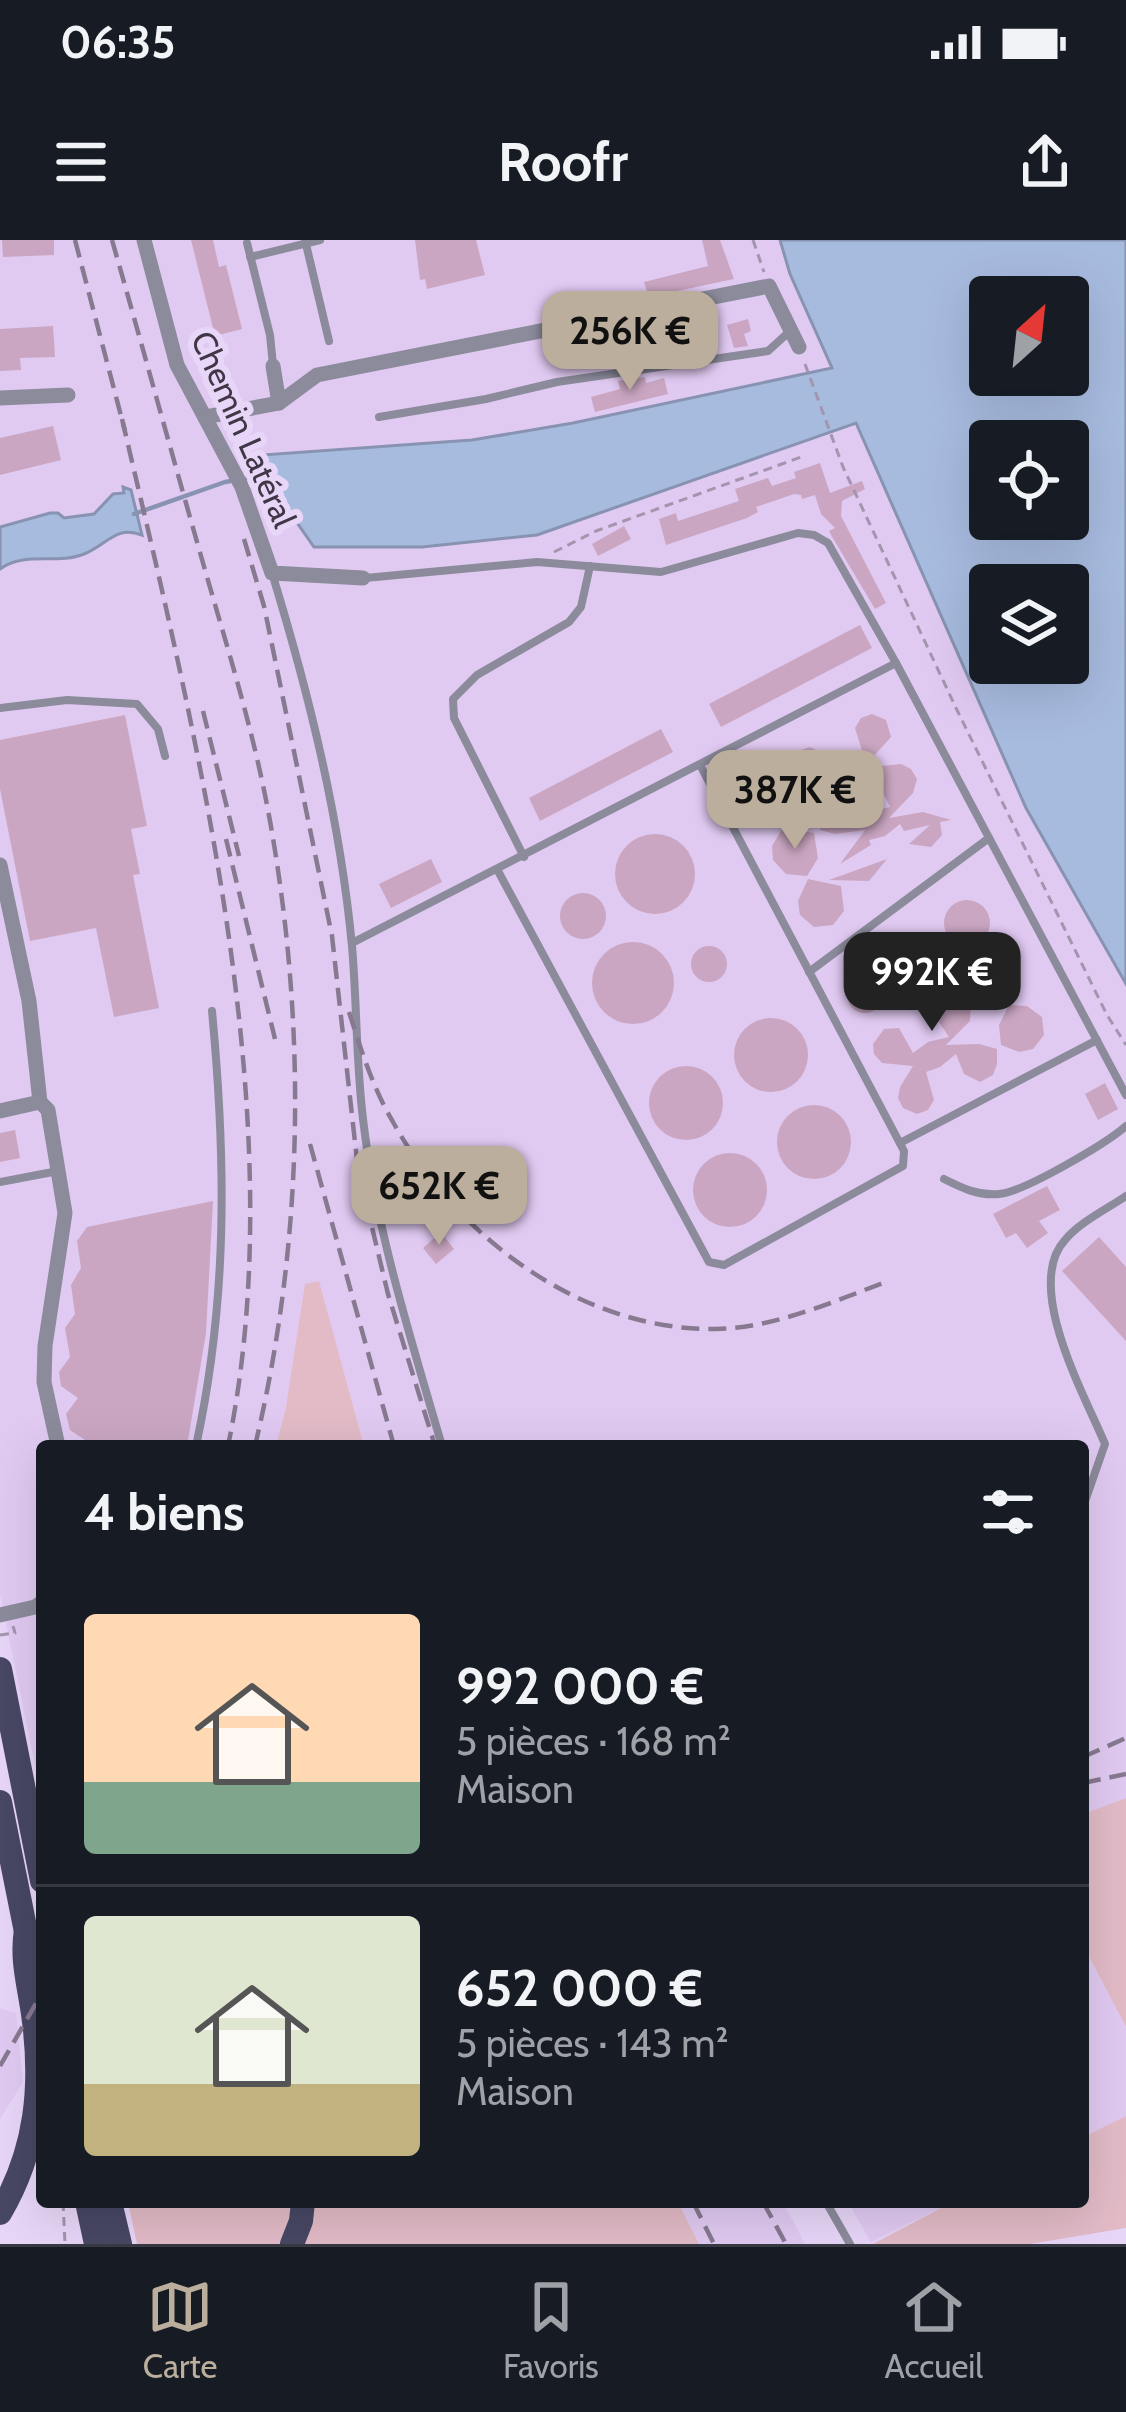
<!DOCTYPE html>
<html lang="fr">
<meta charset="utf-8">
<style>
body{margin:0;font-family:Cabin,sans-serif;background:#20242c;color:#f1f3f6;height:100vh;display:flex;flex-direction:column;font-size:45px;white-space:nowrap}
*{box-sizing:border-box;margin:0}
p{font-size:39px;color:#9ea1a6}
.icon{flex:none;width:66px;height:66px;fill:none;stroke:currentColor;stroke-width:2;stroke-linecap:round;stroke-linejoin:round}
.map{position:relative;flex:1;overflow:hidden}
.sheet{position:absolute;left:36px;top:1200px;width:1053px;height:768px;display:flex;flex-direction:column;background:#171b24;border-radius:12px;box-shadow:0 12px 48px #0002}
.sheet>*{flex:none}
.needle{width:78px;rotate:27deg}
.buttons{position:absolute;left:969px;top:36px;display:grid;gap:24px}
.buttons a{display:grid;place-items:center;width:120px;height:120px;border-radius:12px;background:#171b24;box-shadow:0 12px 48px #0002;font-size:60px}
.price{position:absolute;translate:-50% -102px;padding:0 27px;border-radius:24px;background:#bbae9c;color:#111;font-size:39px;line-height:78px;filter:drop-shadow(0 3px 6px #0008)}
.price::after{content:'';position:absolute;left:50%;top:72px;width:36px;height:27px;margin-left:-18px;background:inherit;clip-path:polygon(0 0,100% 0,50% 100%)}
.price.on{background:#222;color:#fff}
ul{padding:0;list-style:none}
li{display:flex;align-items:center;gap:36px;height:300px;padding:0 48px}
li+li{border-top:3px solid #363941}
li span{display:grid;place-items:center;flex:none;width:336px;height:240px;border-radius:12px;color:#555}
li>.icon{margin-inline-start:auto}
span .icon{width:144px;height:144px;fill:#fffc;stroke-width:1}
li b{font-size:51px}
h2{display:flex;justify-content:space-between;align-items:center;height:144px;padding:0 48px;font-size:51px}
.status{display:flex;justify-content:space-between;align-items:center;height:84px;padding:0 60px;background:#171b24;direction:ltr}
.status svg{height:33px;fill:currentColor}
header{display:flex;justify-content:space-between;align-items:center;height:156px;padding:0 48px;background:#171b24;font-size:54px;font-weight:700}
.tab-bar{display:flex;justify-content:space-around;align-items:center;height:168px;border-top:3px solid #363941;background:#171b24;font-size:33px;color:#9ea1a6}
.tab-bar a{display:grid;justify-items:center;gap:6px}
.tab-bar .on{color:#bbae9c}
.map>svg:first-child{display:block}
</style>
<div class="status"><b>06:35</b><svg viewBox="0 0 49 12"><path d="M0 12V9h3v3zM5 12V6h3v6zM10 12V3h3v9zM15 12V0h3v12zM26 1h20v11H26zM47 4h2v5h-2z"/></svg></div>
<header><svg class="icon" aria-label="menu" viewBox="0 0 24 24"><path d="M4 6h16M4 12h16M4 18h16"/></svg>Roofr<svg class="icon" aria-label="share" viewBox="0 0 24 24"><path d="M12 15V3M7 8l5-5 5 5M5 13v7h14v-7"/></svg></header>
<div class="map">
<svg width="1126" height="2004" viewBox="0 0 1126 2004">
<rect width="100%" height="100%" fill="#e8d6f8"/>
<g fill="#e1caf2">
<path d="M 0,0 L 780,0 L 790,34 L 1026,568 L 1126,744 L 1126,1558 L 1083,1574 L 1083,1206 L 364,1206 L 318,1041 L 276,1206 L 42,1206 L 42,1560 L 0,1354 Z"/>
<path d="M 1083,1705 L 1126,1787 L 1126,1876 L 1083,1897 Z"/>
<path d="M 0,1768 L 16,1773 L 23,1842 L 0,1879 Z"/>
<path d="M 678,1962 L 783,1962 L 805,2004 L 699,2004 Z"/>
<path d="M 848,1962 L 952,1962 L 871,2002 Z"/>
</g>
<g fill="#e2bbc7">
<path d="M 319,1041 L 364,1206 L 276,1206 L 286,1167 L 305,1044 Z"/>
<path d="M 1126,1558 L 1126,1787 L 1083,1705 L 1083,1574 Z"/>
<path d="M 1126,1876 L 1126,1988 L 1030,2004 L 873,2004 L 952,1962 L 1083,1962 L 1083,1897 Z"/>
<path d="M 128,1962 L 678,1962 L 699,2004 L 137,2004 Z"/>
</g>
<g fill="#a7bbdf" stroke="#8893b1" stroke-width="3" fill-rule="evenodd">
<path d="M 780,0 L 1126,0 L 1126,744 L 1026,568 L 856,183 L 537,295 L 422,307 L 314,307 L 270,244 L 254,244 L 249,230 L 267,229 L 262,215 L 472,200 L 573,183 L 832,128 L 790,34 ZM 1068,57 L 1068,135 L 990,135 L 990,57 ZM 1068,201 L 1068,279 L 990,279 L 990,201 ZM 990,345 L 1068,345 L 1068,423 L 990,423 Z"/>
<path d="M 123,247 L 131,250 L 142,295 C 116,285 108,304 84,314 C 57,325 23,311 0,329 L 0,287 L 50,273 L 58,273 L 64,278 L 94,274 L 113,254 L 124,253 Z"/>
</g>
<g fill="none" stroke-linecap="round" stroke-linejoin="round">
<path stroke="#8893b1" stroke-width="4.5" d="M 134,274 L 225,242 L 254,237"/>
</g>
<g fill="#caa6c2" fill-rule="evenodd">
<path d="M 2,0 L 54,0 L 54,15 L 3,17 Z"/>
<path d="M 191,0 L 213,0 L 219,27 L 226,25 L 242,89 L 215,96 Z"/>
<path d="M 415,0 L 476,0 L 485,35 L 427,49 L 425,39 L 420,40 Z"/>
<path d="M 702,0 L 720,0 L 734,39 L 649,57 L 644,42 L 708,26 Z"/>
<path d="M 748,79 L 751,91 L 744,94 L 748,106 L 734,108 L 727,85 Z"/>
<path d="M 53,86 L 55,117 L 20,118 L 21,130 L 0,131 L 0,89 Z"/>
<path d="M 655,90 L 659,108 L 640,113 L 642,121 L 613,125 L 607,100 Z"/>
<path d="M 645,137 L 646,143 L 664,138 L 668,154 L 595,172 L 591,157 L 620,149 L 618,141 Z"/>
<path d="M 53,186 L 61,220 L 0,235 L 0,198 Z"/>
<path d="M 820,223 L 830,253 L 862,241 L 865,249 L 842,261 L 841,276 L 886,363 L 875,369 L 831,295 L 829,291 L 835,288 L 821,274 L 815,255 L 802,259 L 801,255 L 794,254 L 756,267 L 758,272 L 747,278 L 666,305 L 659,279 L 676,273 L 678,281 L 739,261 L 735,249 L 768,238 L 772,246 L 796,238 L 794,232 Z"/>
<path d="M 624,286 L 631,299 L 598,316 L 592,304 Z"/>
<path d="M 860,385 L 872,408 L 721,487 L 709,464 Z"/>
<path d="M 872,474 L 886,480 L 891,497 L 863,528 L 901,524 L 911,529 L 917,539 L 913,553 L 889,578 L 923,572 L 951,580 L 940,582 L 942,595 L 931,607 L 909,604 L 930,585 L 904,591 L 900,584 L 885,596 L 869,600 L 871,605 L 840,624 L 865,590 L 835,594 L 820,590 L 818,569 L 836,542 L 809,544 L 792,539 L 791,521 L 798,511 L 810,507 L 824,514 L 831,532 L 847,521 L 864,517 L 855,488 L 861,478 ZM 874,534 L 890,567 L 873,571 L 859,581 L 843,552 L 862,545 Z"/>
<path d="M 125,475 L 147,586 L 131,589 L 140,634 L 133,635 L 159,768 L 114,777 L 96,688 L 30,701 L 0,549 L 0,500 Z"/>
<path d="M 661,489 L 673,512 L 540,581 L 529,558 Z"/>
<circle cx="767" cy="560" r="24"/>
<path d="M 783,588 L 814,593 L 818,618 L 807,636 L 786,634 L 773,620 L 772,606 Z"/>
<circle cx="655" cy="634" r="40"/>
<path d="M 431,619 L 442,642 L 391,668 L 379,644 Z"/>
<path d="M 887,619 L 869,641 L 829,640 Z"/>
<path d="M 808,639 L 841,646 L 844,671 L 833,685 L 814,687 L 800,675 L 798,661 Z"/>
<circle cx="583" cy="676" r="23"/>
<circle cx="967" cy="683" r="23"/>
<circle cx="633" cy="743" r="41"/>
<path d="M 926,703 L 943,706 L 947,723 L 943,734 L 923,752 L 971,758 L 970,781 L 946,805 L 979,804 L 997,809 L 997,824 L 993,835 L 980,842 L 964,834 L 956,814 L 940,827 L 926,832 L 934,860 L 928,870 L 917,874 L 903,868 L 898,858 L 900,847 L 913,826 L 882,823 L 874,814 L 873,804 L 884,789 L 899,788 L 913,813 L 928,802 L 949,797 L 928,766 L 897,770 L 891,760 L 921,745 L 908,725 L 915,708 Z"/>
<circle cx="709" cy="724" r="18"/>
<path d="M 980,713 L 1000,713 L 1013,722 L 1017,738 L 1006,759 L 975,754 L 972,731 Z"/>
<circle cx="865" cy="755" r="18"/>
<path d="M 1009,765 L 1027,766 L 1042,777 L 1044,795 L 1033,809 L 1019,812 L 1001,805 L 999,785 Z"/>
<circle cx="771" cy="815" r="37"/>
<circle cx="686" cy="863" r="37"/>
<path d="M 1105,843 L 1118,869 L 1098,880 L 1085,854 Z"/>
<circle cx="814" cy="902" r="37"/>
<path d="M 15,890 L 20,918 L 0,922 L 0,893 Z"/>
<circle cx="730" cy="950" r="37"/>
<path d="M 1047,946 L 1060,970 L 1039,981 L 1048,993 L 1027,1008 L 1016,993 L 1006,998 L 993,974 Z"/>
<path d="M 213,961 L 206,1093 L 187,1206 L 81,1206 L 85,1200 L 70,1190 L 66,1174 L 78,1158 L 61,1146 L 59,1132 L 70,1117 L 65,1088 L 75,1074 L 71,1045 L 81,1028 L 77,1001 L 87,987 Z"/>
<path d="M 441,992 L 454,1009 L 436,1024 L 423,1008 Z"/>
<path d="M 1099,997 L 1126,1027 L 1126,1101 L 1062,1031 Z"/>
</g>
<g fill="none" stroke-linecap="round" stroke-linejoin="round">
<g stroke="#a395ae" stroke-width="3" stroke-dasharray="9 6" stroke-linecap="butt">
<path d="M 753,0 L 764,32"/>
<path d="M 805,124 L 843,227 L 956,468 L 1107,775 L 1126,805"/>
<path d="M 554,312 L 596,291 L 804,216"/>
<path d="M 0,1395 L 15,1393 L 13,1386"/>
<path d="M 63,1962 L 65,2004"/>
</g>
<g stroke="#8b8b9c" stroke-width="8">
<path d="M 305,0 L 329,101"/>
<path d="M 247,3 L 270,95 L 273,125"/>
<path d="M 250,17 L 320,0"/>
<path d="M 379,177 L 486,159 L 557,142 L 768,111 L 789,92"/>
<path d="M 272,333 C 309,454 340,579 352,706 C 357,764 356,822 363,879 C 376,990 411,1099 442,1206"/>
<path d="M 365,338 L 537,322 L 661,332 L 798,293 L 814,295 L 828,303 L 896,423"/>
<path d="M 0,468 L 67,460 L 137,464 L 158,489 L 165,516"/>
<path d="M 524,617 L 454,478 L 453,459 L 477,435 L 569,382 L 581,367 L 590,326"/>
<path d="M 498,631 L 709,1022 L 724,1025 L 903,926 L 904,911 L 700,525"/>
<path d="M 352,703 L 896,423 L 1126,855"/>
<path d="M 809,732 L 989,598"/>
<path d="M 900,903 L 1097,800"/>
<path d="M 944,939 C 962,948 978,956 999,954 C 1024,952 1107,903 1126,886"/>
<path d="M 0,942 L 58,931"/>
<path d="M 196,1206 C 228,1059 226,920 212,771"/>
<path d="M 1083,1267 L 1105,1204 C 1085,1156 1023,1046 1065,1000 C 1080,982 1107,969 1126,956"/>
<path d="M 826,1962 L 850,2004"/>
</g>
<g stroke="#8b8b9c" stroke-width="15">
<path d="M 144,0 L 177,125 L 242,247 L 272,333 L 363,338"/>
<path d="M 273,126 L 279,163"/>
<path d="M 0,158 L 68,155"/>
<path d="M 205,177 L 279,163 L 317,135 L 769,46 L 799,107"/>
<path d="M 0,625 L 29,761 L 40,862 L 48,870 L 65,973 L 45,1106 L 44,1142 L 58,1206"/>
<path d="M 0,871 L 40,862"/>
<path d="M 0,1375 L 35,1367 L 42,1362"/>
</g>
<g stroke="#484764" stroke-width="24">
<path d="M 0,1429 L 42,1641"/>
<path d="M 0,1562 L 29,1707"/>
<path d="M 87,1962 L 96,2004"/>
<path d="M 110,1962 L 120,2004"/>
<path d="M 0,1973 C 37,1910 43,1845 33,1774 C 29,1745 21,1719 26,1690"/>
<path d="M 292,2004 L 301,1981 L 303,1962"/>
</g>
<g stroke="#867990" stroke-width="4.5" stroke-dasharray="18 9" stroke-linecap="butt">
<path d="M 75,0 L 125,191"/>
<path d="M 112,0 C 142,105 171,211 201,316 C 226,404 254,491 270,581 C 307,788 304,1001 255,1206"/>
<path d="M 122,179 C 196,495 295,884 228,1206"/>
<path d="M 244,299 L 264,366 L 332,696 L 358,929 L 388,1054 L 435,1206"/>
<path d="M 203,471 L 239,616"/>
<path d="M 226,599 L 275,799"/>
<path d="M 349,772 C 361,810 373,848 393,882 C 457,997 581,1091 716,1089 C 773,1088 830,1063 883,1043"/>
<path d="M 310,904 L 394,1206"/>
<path d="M 1083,1517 L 1126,1498"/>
<path d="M 1083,1543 L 1126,1534"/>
<path d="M 0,1826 L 42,1753"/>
<path d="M 693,1962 L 714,2004"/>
<path d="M 763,1962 L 786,2004"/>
</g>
</g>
<g text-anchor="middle" stroke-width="12" stroke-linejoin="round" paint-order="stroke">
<g font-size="33" fill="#3f3745" stroke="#e8d6f8">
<text transform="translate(244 189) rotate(66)" y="12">Chemin Latéral</text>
</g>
</g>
</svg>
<div class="buttons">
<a><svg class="needle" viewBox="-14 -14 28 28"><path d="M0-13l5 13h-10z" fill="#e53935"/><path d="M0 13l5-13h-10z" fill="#9ea1a6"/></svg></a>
<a><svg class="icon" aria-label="locate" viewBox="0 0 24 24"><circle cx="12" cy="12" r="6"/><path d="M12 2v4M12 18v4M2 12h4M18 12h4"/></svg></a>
<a><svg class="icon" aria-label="layers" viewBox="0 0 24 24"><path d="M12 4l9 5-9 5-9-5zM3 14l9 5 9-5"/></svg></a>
</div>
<b class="price" style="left:630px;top:153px">256K €</b>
<b class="price" style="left:795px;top:612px">387K €</b>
<b class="price on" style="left:932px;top:794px">992K €</b>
<b class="price" style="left:439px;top:1008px">652K €</b>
<section class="sheet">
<h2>4 biens<svg class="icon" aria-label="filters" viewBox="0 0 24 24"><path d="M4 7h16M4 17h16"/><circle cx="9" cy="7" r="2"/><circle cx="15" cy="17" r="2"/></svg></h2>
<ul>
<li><span style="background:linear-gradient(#ffd9b3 70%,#7fa58c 0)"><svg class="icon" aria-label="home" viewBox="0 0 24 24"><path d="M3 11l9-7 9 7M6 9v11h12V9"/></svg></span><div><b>992 000 €</b><p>5 pièces · 168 m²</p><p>Maison</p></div></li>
<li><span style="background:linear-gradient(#dfe7d0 70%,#c2b280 0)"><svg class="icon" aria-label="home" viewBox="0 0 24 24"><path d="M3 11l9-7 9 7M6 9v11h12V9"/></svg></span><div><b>652 000 €</b><p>5 pièces · 143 m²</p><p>Maison</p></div></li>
</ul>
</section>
</div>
<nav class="tab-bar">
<a class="on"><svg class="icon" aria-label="map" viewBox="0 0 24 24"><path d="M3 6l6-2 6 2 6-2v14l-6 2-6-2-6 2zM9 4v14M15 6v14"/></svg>Carte</a>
<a><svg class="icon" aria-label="saved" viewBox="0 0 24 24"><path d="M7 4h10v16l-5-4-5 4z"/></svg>Favoris</a>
<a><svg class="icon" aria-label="home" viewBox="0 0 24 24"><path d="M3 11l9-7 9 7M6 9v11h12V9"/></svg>Accueil</a>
</nav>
